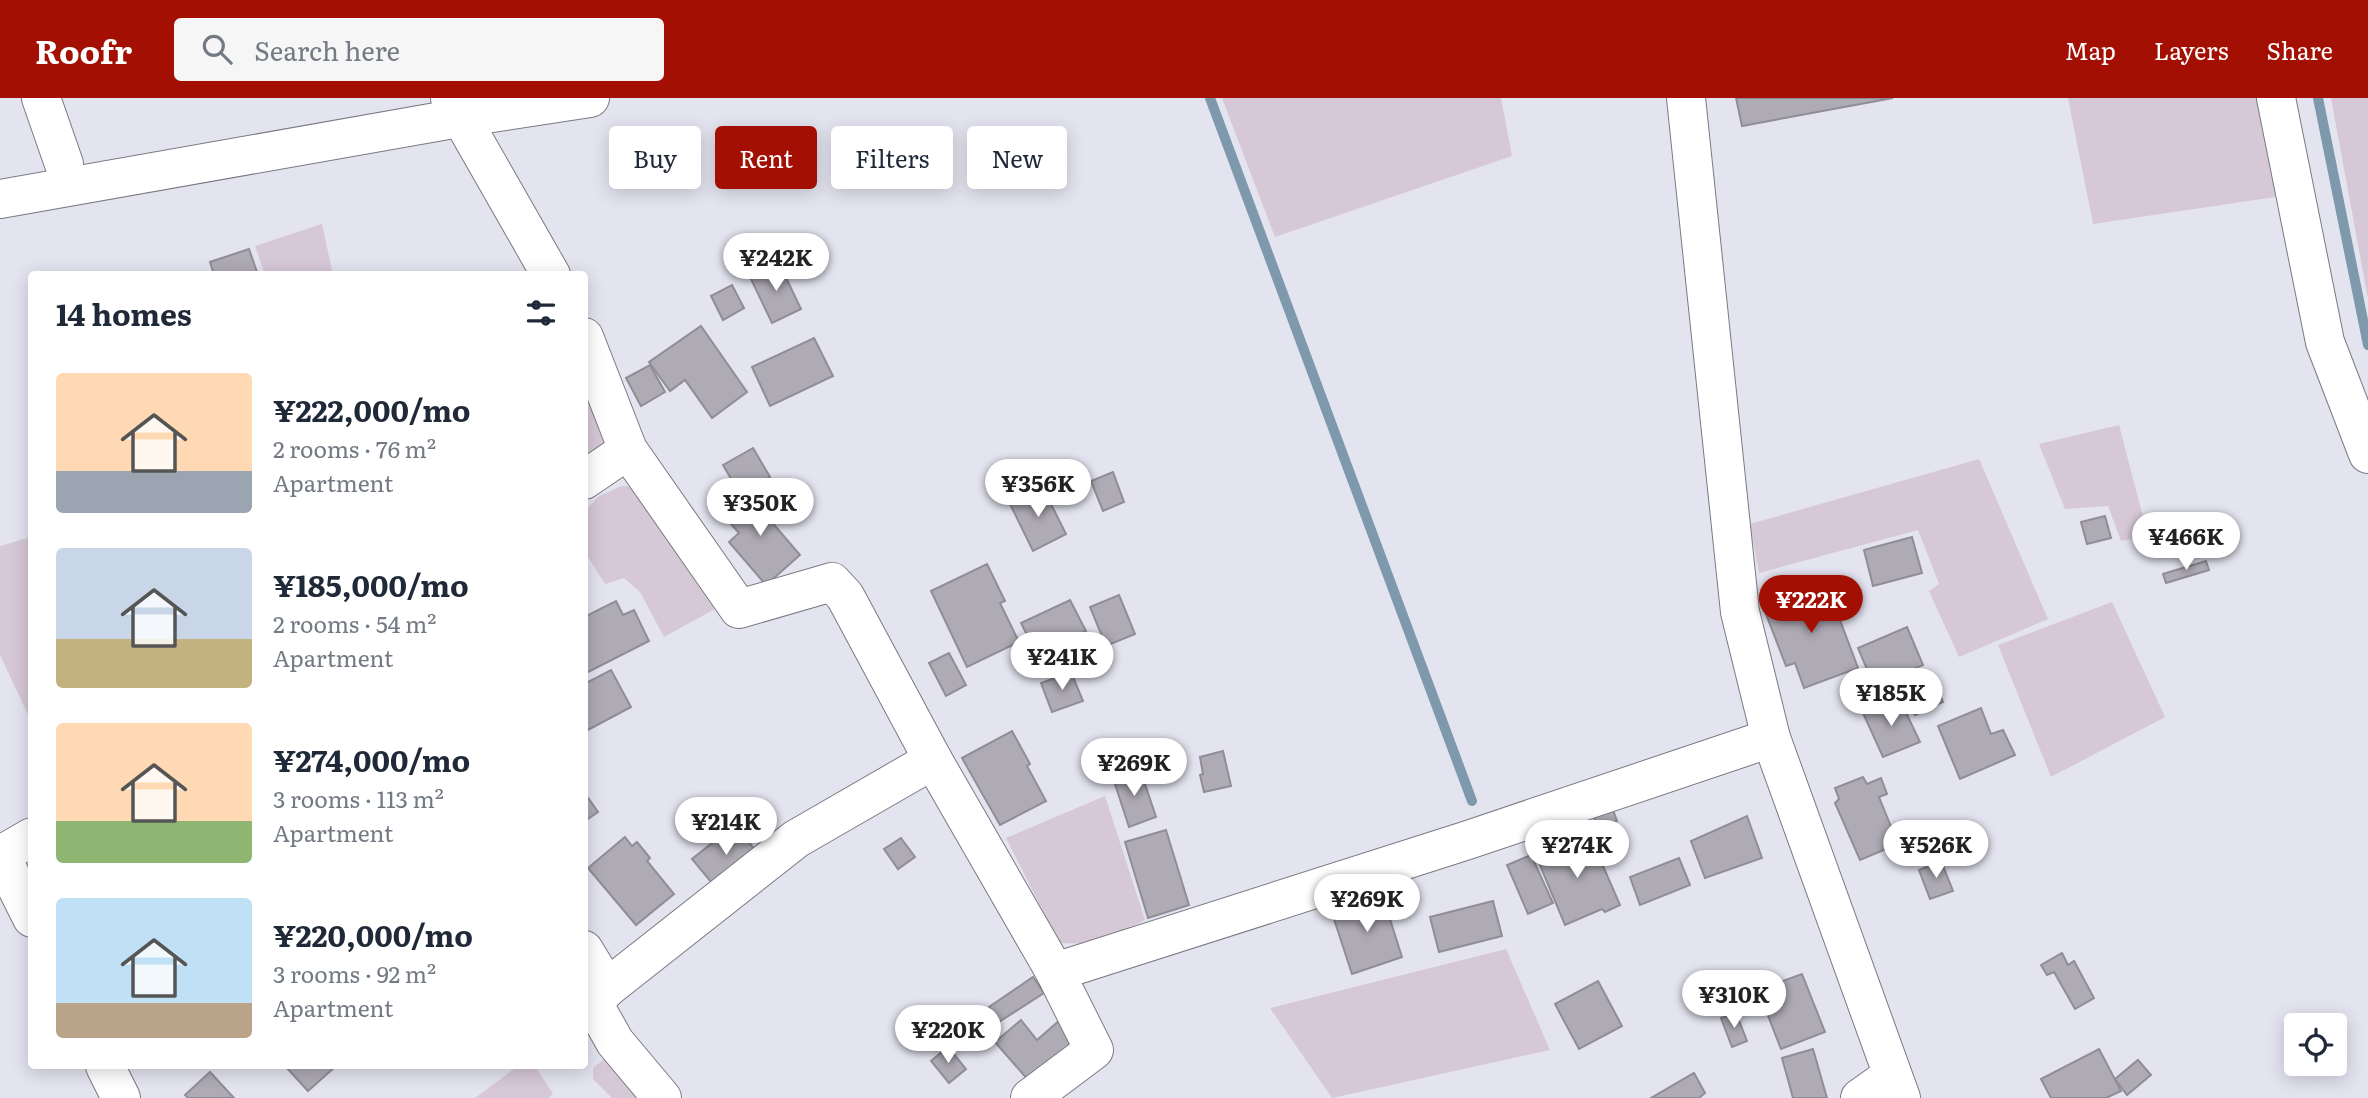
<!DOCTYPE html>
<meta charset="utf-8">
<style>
body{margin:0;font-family:Literata,serif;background:#f6f6f7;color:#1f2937;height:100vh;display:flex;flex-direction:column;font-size:26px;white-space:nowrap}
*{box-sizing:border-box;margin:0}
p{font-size:23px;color:#747a83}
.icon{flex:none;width:38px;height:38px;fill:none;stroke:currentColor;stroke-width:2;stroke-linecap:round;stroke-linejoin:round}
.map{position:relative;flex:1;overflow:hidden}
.side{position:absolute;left:28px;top:173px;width:560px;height:798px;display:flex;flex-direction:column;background:#fff;border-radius:7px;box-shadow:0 4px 18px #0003}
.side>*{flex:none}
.banner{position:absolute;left:609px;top:28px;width:665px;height:63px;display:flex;gap:14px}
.fabs{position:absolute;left:2284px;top:915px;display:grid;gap:14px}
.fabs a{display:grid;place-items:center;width:63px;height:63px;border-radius:7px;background:#fff;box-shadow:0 4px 18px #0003;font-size:35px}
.price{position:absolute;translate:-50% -60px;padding:0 16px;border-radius:24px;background:#fff;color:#222;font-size:23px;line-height:46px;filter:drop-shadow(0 2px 4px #0008)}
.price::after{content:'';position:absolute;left:50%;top:42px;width:21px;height:16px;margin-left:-10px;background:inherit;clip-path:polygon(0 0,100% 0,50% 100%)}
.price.on{background:#a40f03;color:#fff}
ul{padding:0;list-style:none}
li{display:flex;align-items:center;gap:21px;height:175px;padding:0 28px}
li span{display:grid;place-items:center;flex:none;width:196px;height:140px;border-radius:7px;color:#555}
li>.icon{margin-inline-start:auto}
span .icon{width:84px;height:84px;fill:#fffc;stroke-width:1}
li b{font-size:30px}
h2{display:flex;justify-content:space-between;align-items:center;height:84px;padding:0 28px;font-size:30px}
.pill{padding:0 24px;border-radius:7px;background:#fff;box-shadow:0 4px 18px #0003;font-size:24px;line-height:63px}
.pill.on{background:#a40f03;color:#fff}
header{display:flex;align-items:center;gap:42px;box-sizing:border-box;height:98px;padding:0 35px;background:#a40f03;color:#fff}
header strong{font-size:33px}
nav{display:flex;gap:38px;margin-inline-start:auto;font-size:24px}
.search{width:490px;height:63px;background:#f6f6f7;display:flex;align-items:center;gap:18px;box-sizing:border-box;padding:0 24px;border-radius:7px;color:#747a83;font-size:26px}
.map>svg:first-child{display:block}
</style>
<header>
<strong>Roofr</strong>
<div class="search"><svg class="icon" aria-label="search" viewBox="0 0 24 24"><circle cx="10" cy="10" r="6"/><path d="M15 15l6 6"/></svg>Search here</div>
<nav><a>Map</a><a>Layers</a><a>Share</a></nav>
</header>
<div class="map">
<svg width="2368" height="1000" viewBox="0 0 2368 1000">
<rect width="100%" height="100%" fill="#e3e4f0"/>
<g fill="#d7c8d7">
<path d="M 1222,0 L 1501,0 L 1512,58 L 1275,139 Z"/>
<path d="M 2068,0 L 2263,0 L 2282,98 L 2093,126 Z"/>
<path d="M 2331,0 L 2368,0 L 2368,201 Z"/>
<path d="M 322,126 L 333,177 L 265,177 L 255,148 Z"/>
<path d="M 584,280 L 608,344 L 584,368 Z"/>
<path d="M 2119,327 L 2148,438 L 2121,443 L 2108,408 L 2065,411 L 2039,346 Z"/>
<path d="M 1979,361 L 2048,521 L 1959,559 L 1929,493 L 1939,486 L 1918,432 L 1759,475 L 1750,426 Z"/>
<path d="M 622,388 L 634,388 L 722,507 L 664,539 L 640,494 L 624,480 L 605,486 L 585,454 L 585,413 L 599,398 Z"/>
<path d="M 31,439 L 32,439 L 31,623 L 0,557 L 0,448 Z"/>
<path d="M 2112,504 L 2165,619 L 2051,679 L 1998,547 Z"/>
<path d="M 1105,698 L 1145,822 L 1096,846 L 1059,845 L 1006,740 Z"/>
<path d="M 1506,851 L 1550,952 L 1332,1000 L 1270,910 Z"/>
<path d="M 610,956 L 646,1000 L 612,1000 L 593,981 L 593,970 Z"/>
<path d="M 518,968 L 535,968 L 553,996 L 548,1000 L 475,1000 Z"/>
</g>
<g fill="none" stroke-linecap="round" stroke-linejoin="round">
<g stroke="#7e98ac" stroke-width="10">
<path d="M 1210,0 L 1472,703"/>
<path d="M 2318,0 L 2368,247"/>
</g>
</g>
<g fill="#afabb5" stroke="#918d97" stroke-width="2">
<path d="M 1736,0 L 1893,0 L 1742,28 Z"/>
<path d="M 249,151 L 258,177 L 214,177 L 210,164 Z"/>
<path d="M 779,165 L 801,211 L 772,225 L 750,179 Z"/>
<path d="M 732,187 L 744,210 L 723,222 L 711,198 Z"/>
<path d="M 701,228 L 747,294 L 712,320 L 685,282 L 670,293 L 649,264 Z"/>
<path d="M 814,240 L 833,278 L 770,308 L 752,269 Z"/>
<path d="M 650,267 L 665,294 L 641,308 L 626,280 Z"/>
<path d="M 753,350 L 770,379 L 740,396 L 723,367 Z"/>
<path d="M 1113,374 L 1124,404 L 1103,413 L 1091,383 Z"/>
<path d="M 1043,390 L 1066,436 L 1033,453 L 1010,406 Z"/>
<path d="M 752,391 L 774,417 L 769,421 L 800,457 L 766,487 L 729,444 L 739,435 L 723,417 Z"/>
<path d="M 2105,418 L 2111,440 L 2087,446 L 2081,424 Z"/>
<path d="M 1912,439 L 1922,475 L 1873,488 L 1864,452 Z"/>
<path d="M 2206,463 L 2209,472 L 2166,485 L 2163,476 Z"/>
<path d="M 987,466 L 1005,503 L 1000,505 L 1019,544 L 967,569 L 931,493 Z"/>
<path d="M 1826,485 L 1858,570 L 1804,590 L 1795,565 L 1786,568 L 1763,508 Z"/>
<path d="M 1119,497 L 1135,536 L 1106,548 L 1090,509 Z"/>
<path d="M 1070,502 L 1086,533 L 1037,557 L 1021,525 Z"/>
<path d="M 616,503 L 623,517 L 634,512 L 649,543 L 584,576 L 584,519 Z"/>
<path d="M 1907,529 L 1923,567 L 1874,588 L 1858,550 Z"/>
<path d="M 949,555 L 966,587 L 946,598 L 929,565 Z"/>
<path d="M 611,572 L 631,609 L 584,634 L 584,586 Z"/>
<path d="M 1071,574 L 1083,603 L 1052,614 L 1041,585 Z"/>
<path d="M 1932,579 L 1943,604 L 1915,617 L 1904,592 Z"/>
<path d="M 1899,600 L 1920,644 L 1883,659 L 1863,615 Z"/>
<path d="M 1981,610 L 1991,636 L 2003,632 L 2015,657 L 1960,681 L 1938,628 Z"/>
<path d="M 1012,633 L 1030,666 L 1027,668 L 1046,703 L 1000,727 L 962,660 Z"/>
<path d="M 1223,653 L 1231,688 L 1204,694 L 1200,677 L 1203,676 L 1200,659 Z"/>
<path d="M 1140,671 L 1156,719 L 1129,729 L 1113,680 Z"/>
<path d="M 1863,679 L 1867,686 L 1881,680 L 1887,696 L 1879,699 L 1898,746 L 1860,762 L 1835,705 L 1839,701 L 1835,690 Z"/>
<path d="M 584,694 L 598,714 L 585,723 L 584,722 Z"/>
<path d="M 1613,712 L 1617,723 L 1598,730 L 1594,719 Z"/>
<path d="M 1747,718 L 1762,760 L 1705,780 L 1691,743 Z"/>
<path d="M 735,727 L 759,757 L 717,791 L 692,761 Z"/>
<path d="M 1166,732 L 1189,807 L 1148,820 L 1125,744 Z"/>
<path d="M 1590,738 L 1620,807 L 1605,814 L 1602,811 L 1565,827 L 1534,753 L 1548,747 L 1552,754 Z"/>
<path d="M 625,739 L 632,748 L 637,744 L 650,760 L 647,763 L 674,796 L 636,827 L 588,770 Z"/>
<path d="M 901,740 L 915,759 L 898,771 L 884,751 Z"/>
<path d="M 1531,757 L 1553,805 L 1528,816 L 1507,767 Z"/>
<path d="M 1679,760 L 1690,787 L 1640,807 L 1630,779 Z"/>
<path d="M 1941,763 L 1953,793 L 1930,801 L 1919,772 Z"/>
<path d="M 1382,796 L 1402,859 L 1352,876 L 1331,812 Z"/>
<path d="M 1493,803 L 1502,838 L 1439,854 L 1430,819 Z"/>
<path d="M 2062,855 L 2068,867 L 2074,863 L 2094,900 L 2075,911 L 2054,874 L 2047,877 L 2041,867 Z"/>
<path d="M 1802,876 L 1825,934 L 1781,951 L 1758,892 Z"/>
<path d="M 1033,879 L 1044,895 L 999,924 L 989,909 Z"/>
<path d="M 1598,883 L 1622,928 L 1579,951 L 1555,906 Z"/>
<path d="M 1736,915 L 1747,943 L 1732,949 L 1721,920 Z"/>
<path d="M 978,922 L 994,942 L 980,952 L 964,932 Z"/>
<path d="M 1021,922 L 1037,942 L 1060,922 L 1073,936 L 1068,949 L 1029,983 L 995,944 Z"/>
<path d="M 948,949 L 966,971 L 949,985 L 931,963 Z"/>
<path d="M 1813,951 L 1827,1000 L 1793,1000 L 1782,960 Z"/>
<path d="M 2099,951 L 2121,993 L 2106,1000 L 2051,1000 L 2041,981 Z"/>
<path d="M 2138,962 L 2151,977 L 2127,997 L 2115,981 Z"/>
<path d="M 285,968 L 336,968 L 308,993 Z"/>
<path d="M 210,974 L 234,1000 L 188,1000 L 185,997 Z"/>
<path d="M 1694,975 L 1705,995 L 1699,1000 L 1651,1000 Z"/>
</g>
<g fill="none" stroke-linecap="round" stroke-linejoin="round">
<defs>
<g id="minor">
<path d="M 41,0 L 64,66"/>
<path d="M 450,0 L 551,177"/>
<path d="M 1686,0 L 1740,514 L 1771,640 L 1901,1000"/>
<path d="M 2276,0 L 2325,244 L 2368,356"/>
<path d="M 584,239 L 628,352 L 739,511 L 832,484 L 845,498 L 933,662 L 1055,874 L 1094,952 L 1030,1000"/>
<path d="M 584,382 L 628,352"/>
<path d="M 1,757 L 32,739"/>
<path d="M 584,852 L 607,890 L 796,741 L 933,662"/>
<path d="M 1055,874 L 1468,742 L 1771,640"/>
<path d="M 607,890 L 593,905 L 615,944 L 662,1000"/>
<path d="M 1860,1000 L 1891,978"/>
</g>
<path id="tertiary" d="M 0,101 L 459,20 L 590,0"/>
<g id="secondary">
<path d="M 0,756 L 32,820"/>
<path d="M 105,968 L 121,1000"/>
</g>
</defs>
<use href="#minor" stroke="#797984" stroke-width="40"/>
<use href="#tertiary" stroke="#797984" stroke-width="40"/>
<use href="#secondary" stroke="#797984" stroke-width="40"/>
<use href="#minor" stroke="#fff" stroke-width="38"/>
<use href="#tertiary" stroke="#fff" stroke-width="38"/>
<use href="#secondary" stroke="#fff" stroke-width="38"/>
</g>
</svg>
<div class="fabs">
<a><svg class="icon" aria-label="locate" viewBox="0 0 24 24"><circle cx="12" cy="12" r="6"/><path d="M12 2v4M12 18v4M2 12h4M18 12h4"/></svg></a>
</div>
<b class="price" style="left:776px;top:195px">¥242K</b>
<b class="price" style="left:1038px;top:421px">¥356K</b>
<b class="price" style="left:760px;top:440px">¥350K</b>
<b class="price" style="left:2186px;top:474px">¥466K</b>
<b class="price on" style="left:1811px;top:537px">¥222K</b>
<b class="price" style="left:1062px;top:594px">¥241K</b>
<b class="price" style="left:1891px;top:630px">¥185K</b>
<b class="price" style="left:1134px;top:700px">¥269K</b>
<b class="price" style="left:726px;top:759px">¥214K</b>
<b class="price" style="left:1577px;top:782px">¥274K</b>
<b class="price" style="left:1936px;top:782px">¥526K</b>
<b class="price" style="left:1367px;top:836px">¥269K</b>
<b class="price" style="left:1734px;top:932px">¥310K</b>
<b class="price" style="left:948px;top:967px">¥220K</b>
<div class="banner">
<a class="pill">Buy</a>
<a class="pill on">Rent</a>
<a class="pill">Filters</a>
<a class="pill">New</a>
</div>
<section class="side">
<h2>14 homes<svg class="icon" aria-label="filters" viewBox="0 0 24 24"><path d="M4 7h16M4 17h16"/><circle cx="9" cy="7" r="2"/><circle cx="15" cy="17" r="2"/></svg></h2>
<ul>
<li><span style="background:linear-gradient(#ffd9b3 70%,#9aa5b1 0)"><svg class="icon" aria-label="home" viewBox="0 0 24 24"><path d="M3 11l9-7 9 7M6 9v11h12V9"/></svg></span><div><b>¥222,000/mo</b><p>2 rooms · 76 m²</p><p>Apartment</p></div></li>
<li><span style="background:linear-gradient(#c9d6e8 65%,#c2b280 0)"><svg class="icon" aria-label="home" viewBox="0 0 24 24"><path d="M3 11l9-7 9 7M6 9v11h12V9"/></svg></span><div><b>¥185,000/mo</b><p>2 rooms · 54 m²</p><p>Apartment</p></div></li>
<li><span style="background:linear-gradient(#ffd9b3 70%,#8fb573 0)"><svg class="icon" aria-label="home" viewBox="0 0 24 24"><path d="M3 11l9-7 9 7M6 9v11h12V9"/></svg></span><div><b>¥274,000/mo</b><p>3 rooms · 113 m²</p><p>Apartment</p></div></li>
<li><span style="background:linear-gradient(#bfe0f5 75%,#b9a48a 0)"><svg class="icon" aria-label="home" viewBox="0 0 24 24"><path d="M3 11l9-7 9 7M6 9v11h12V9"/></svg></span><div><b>¥220,000/mo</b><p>3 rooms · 92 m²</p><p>Apartment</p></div></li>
</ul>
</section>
</div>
